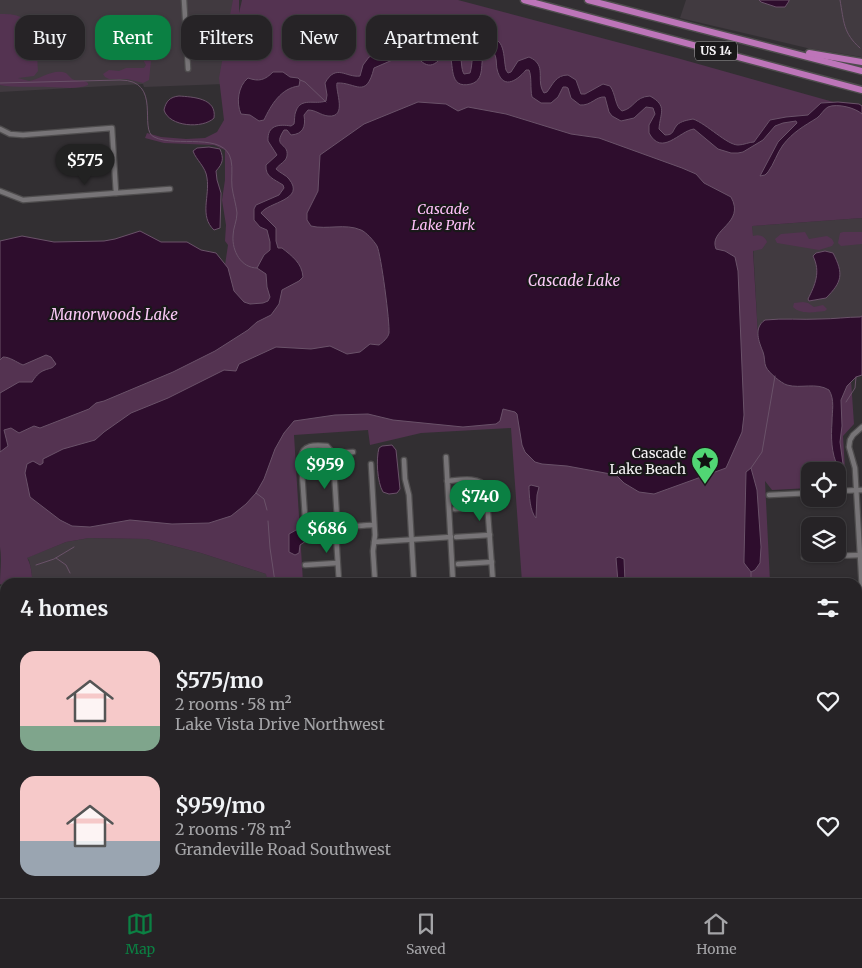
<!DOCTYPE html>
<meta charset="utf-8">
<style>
body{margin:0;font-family:Merriweather,serif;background:#322f32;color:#f1f3f6;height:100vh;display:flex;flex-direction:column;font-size:19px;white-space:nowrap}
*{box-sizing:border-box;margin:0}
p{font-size:16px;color:#a4a4a7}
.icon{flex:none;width:28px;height:28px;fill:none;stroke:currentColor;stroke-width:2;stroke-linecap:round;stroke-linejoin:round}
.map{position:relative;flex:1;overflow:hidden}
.panel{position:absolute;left:0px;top:578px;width:862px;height:321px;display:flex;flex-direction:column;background:#262326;border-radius:15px 15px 0 0;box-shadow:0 1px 4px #0004,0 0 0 1px #424043}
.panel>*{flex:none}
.banner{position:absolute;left:15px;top:15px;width:500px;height:45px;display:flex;gap:10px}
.fabs{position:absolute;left:801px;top:462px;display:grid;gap:10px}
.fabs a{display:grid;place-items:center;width:45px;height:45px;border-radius:10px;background:#262326;box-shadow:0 1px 4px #0004,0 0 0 1px #424043;font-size:25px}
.price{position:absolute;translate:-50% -42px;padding:0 11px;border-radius:18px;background:#0b8043;color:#fff;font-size:16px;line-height:32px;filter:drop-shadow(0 1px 2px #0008)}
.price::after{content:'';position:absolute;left:50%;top:30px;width:15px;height:11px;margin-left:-8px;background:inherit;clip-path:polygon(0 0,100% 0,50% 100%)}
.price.current{background:#222;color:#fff}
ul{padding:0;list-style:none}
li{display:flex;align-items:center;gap:15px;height:125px;padding:0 20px}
li span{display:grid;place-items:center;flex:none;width:140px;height:100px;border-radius:15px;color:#555}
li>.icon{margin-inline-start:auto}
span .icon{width:60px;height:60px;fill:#fffc;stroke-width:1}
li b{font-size:21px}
h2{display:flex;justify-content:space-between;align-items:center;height:60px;padding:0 20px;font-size:21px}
.pill{padding:0 18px;border-radius:15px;background:#262326;box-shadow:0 1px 4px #0004,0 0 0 1px #424043;font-size:18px;line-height:45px}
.pill.current{background:#0b8043;color:#fff}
.tab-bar{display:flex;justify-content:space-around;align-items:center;height:70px;border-top:1px solid #424043;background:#262326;font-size:14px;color:#a4a4a7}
.tab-bar a{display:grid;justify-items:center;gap:2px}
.tab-bar .current{color:#0b8043}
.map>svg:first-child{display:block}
</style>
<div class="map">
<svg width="862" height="898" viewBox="0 0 862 898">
<rect width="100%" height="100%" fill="#322f32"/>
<g fill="#413a40">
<path d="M 0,0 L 235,0 L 224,84 L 144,87 L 143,84 L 0,92 Z"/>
<path d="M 686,0 L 862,0 L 862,57 L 807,48 L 680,18 Z"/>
<path d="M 862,218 L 862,328 L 758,336 L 752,226 Z"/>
<path d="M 89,538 L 147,539 L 201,553 L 266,574 L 267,582 L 29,582 L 32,578 L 32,574 L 29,560 L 26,558 L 66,542 Z"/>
<path d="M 862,758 L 862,826 L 858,826 L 858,759 Z"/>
</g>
<g fill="#543351">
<path d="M 233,0 L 239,0 L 239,13 L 242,0 L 458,0 L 677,58 L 862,110 L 862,218 L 752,226 L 753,236 C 759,234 765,236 767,242 L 762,249 L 753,251 L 758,336 L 851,380 L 854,424 L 843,436 L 846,486 L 838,487 L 838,471 L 810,471 L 810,488 L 772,490 L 765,481 L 770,582 L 522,582 L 511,428 L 421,433 L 370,445 L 368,430 L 294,435 L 303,582 L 267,582 L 266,574 L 201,553 L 147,539 L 89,538 L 66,542 L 27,558 C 30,562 32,572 32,578 L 29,582 L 5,582 L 5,586 L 0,584 C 0,572 2,559 0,547 L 0,355 L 213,345 L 228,245 L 225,241 L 226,225 L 222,200 L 225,180 L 225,150 L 214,145 L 164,143 L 145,138 L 147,133 L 161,137 L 186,139 L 205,138 L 217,132 L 224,120 L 219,78 L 223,56 L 222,28 L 229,20 Z"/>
<path d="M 0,14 C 40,12 36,41 38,71 L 34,76 L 18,78 L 29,81 C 40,79 54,68 66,73 C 68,75 70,77 72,79 C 77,82 83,79 88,83 L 88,85 C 76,90 61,87 48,87 C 32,86 16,88 0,85 Z"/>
<path d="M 142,45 L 145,45 L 148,49 L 147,52 L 151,61 L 149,80 L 143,83 L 127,79 L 109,79 L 105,77 L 103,74 L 109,70 L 119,71 L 126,68 L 144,68 L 146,65 L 141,56 Z"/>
<path d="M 805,232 L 809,239 L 827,236 L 832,239 L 834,243 L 832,246 L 819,250 L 777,243 L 775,239 L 781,234 Z"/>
<path d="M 843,232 L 862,232 L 862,244 L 841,246 L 838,243 L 840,233 Z"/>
<path d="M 803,302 L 808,303 L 814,307 L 823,305 L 827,309 L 825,311 C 815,312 801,315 793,307 L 794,303 Z"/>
<path d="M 0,780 L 5,782 L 5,894 L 60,894 L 60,898 L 0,898 Z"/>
<path d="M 235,894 L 278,894 L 266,898 L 235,898 Z"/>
<path d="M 572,894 L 618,894 L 617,898 L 571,898 Z"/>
</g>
<g fill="#2e0d2d" stroke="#6a5269">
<path d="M 759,0 L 789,0 L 789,1 L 785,7 L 776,7 L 761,2 Z"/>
<path d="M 407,37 L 416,39 L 428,53 C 433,51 435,45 440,43 C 467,33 458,65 464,74 L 470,73 C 473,64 471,53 476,45 C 478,41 481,40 486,39 C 506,35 503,57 506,70 L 508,73 L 511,72 L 518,61 L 529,57 C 548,65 535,80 544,93 L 547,92 C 553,84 556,75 568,75 L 576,80 L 581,94 L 585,94 L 603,84 L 610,86 C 616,94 615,107 622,111 C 635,108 634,97 650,96 C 668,106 660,113 659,129 L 665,135 C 674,135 672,131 677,125 C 681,121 688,120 693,119 C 707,124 727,145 738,145 C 744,145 749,142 754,142 L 770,120 L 786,117 L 808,115 L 821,103 L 838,102 L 859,104 L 862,106 L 862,114 C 856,108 837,103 828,107 C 824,109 821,115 817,118 C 804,126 793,132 783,145 C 777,153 774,164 768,172 L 765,175 L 760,176 L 778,142 L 797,123 L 796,121 L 783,123 L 775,126 L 763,140 L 743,152 L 738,153 L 731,153 L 718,149 L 694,129 C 679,131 662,157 649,133 L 649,125 L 655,114 L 653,108 L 646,107 L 634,118 L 621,121 L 612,116 L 609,112 L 605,97 C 596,96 591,106 580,105 L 571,98 L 568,88 L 566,87 L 563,87 L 558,97 L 551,103 L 541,103 L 532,97 C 530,88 532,77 529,70 L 526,70 C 516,82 502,90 497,69 C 496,64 497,58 494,53 C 491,50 491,50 487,50 C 477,58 488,79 471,84 C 447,90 455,62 449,54 C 443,54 443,56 439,60 C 427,73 417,58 411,47 L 409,47 L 397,58 L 374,68 C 366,100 356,82 337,83 C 335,91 348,118 328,116 C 320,115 316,110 308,110 L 304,115 C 306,127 303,134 291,135 L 287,130 L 284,130 C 272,148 289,142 287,156 C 286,162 279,164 276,169 C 280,173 286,175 289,179 C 306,200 268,202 261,213 L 276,228 L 276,241 L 278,248 L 282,248 C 292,256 302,263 303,277 L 299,281 L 282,290 L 279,304 L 271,315 L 257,322 L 248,330 L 215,351 L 173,372 L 104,401 L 96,403 L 89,409 L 40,428 L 34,426 L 19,433 L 11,428 L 4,430 L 8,446 L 0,452 L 0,393 L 19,382 L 32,382 C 35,377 39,372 45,370 C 50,368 52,369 56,364 L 51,357 L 46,355 L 23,365 C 16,362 10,357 3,357 L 0,360 L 0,241 L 22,236 L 54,242 L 104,241 L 115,239 L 140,231 L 161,242 L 187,242 L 201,250 L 216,253 L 228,268 L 234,291 L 244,302 L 250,304 L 263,303 L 268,301 L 270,297 L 267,287 L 266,274 L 257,268 L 264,255 L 270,250 L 270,242 L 267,230 L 260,227 L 254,220 L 254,209 L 256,205 L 279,195 L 284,188 L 283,185 C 274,179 265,177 266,165 L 277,155 L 268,141 C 267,125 279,124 291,126 L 294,124 C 295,120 294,115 296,111 C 301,97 315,105 326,101 L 327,95 L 325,83 C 336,63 346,78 360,76 L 363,65 L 369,57 L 390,50 Z"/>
<path d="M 273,72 L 283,72 L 290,77 L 298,78 L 300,80 L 299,86 C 281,88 271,105 264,120 L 259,121 L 250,115 L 241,114 C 236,103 238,86 248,78 C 259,82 265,80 273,72 Z"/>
<path d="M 179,96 C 193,97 217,98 214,118 C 203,129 169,127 164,110 C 166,101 170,97 179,96 Z"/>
<path d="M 418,102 L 446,104 L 458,111 L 468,107 L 506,114 L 571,134 L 599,138 L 682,168 L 696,174 L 704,183 L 731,197 C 746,224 708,229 716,249 L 725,251 L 735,257 L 738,271 L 744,415 L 742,432 L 726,468 L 654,494 L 639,492 L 624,483 L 616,475 L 567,466 L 542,464 L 535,462 L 525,452 L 522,445 L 517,414 L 515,412 L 503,409 L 500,421 L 496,424 L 463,427 L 393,420 L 368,414 L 335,415 L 294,421 L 284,433 L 275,449 L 264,479 L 256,493 L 246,504 L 231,516 L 209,523 L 172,524 L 130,520 L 90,527 L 72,526 L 60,520 L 30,497 L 25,473 L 27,464 L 33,461 L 40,465 L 43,463 L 43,459 L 63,449 L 95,440 L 104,432 L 131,413 L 168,398 L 224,370 L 236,371 L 239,364 L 276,347 L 311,349 L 330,346 L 347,354 L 360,352 L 370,344 L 379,345 C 383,342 388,338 389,333 C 390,323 381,254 377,246 C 374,241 366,232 361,230 C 345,223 327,230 311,226 L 307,220 L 307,213 L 318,191 L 320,155 L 364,124 Z"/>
<path d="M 209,147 L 220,149 C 224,159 223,163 216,171 L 217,180 L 221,193 L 220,228 L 214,230 C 199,216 210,196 207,178 C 206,167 196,160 193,151 L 197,148 Z"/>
<path d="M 825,251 L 833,253 C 844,274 842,282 826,298 L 809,301 L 808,299 C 815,285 821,272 813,256 L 816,253 Z"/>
<path d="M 862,316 L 862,375 L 856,377 L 847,386 L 841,400 L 842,426 L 840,442 L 843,464 L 842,467 L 838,467 C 831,453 831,437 832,422 C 832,411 835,400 829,390 C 816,382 801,389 787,385 C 781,383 769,373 766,367 C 764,363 765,357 763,352 C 759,342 753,328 765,320 C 784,318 801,320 820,319 C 834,319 847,317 860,317 Z"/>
<path d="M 392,445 L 396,450 L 400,489 L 397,493 L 389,494 L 383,492 C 377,482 376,459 379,448 L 382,446 Z"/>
<path d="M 751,468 L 757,490 L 761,547 L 760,563 L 755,570 L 751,572 L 744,563 L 744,559 L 746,472 Z"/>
<path d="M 531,485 L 539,487 L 537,495 L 536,518 C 530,512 529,495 529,486 Z"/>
<path d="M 296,530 L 301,530 L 308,536 L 309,539 L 300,545 L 299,553 L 295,555 L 289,552 L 289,534 Z"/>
<path d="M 616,558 L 619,557 L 624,559 L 625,582 L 618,582 Z"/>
</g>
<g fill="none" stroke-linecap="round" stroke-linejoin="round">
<g stroke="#6a5269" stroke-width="1">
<path d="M 840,0 C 844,22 843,33 860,48"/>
<path d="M 300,80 L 305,82 L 326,102"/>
<path d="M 0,83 L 120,80 C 163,80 138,130 154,137 C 176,148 225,131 231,160 C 233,168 231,178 232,187 C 233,195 236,204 237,213 C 237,221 233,228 233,236 C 232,251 241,268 257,268"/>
<path d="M 846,402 L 855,388 L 856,377"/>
<path d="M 751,468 L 762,452 L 775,376"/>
<path d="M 256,493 L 264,499 L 267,510"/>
<path d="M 268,521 L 270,548 L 275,582"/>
<path d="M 308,537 L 315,538"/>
<path d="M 56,558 L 66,565 L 70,573"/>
<path d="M 36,565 L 54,559 L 74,547"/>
<path d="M 298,579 L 299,582"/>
<path d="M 751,582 L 751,572"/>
<path d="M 574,894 L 574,898"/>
</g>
<defs>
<g id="minor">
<path d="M 184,0 L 188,69"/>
<path d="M 0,129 L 10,134 L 23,135 L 112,128 L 116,193"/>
<path d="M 0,191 L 23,200 L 170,189"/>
<path d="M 862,427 L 853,435 L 850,440 L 849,447 L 855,468 L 862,590"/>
<path d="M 333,453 L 353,452"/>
<path d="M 446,457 L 453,582"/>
<path d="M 404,460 L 405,479 L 409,495 L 414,582"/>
<path d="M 371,464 L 375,535 L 373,551 L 375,582"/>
<path d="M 447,481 C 459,480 479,476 486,487 L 493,582"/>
<path d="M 838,491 L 862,490"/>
<path d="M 769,495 L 810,493"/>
<path d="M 455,509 L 488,507"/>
<path d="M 456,537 L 490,535"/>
<path d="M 374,542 L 451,537"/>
<path d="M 804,557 L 861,555"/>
<path d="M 458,564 L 492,562"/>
<path d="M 305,565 L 337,563"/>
<path d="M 339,582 L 336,534 C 336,529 337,523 337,518 L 333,453 L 327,446 C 315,445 302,444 301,458 L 305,517 L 308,526 C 321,531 359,525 374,525"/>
<path d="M 0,590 L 5,594"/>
<path d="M 0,596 L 5,601"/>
<path d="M 858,621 L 862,621"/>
<path d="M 858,687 L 862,686"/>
<path d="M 0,768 L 5,773"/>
<path d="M 858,826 L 862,826"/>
<path d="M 96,894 L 96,898"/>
<path d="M 320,894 L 320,898"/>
<path d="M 409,894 L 409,898"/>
<path d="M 538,894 L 538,898"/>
<path d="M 636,894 L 638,898"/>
<path d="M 720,894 L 720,898"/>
<path d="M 790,894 L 790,898"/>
</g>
<g id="major">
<path d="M 0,641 L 5,639"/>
<path d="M 858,749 L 862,749"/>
<path d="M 858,756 L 862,755"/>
</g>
<g id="highway">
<path d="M 524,0 L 862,90"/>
<path d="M 588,0 L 862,71"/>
<path d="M 809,53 L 862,62"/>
</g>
</defs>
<use href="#minor" stroke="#4f4d4e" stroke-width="7"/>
<use href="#major" stroke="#4f4d4e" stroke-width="8"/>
<use href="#highway" stroke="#4f4d4e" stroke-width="9"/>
<use href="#minor" stroke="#777477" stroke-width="4.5"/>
<use href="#major" stroke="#a1759f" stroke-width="5.5"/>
<use href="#highway" stroke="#bd75b9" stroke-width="6"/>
</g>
<defs>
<symbol id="sight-pin" viewBox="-11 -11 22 30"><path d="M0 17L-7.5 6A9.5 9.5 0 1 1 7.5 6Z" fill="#51d674" stroke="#191819"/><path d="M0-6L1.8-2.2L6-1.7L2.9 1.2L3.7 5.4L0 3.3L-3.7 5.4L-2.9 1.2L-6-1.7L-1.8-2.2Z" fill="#111"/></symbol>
</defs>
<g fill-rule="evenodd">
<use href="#sight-pin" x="689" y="445" width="32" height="43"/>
</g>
<g text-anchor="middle" stroke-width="4.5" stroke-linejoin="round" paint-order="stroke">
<rect fill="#191819" stroke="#b3b1b3" stroke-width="1" x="695" y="41.5" width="42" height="19" rx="4"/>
<g font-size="12" font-weight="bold" fill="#f5f3f5">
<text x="716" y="55">US 14</text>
</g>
<g font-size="14" font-style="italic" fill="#ffc1fa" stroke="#191819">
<text x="443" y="214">Cascade<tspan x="443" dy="16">Lake Park</tspan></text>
</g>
<g font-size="14" fill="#f5f3f5" stroke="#191819" text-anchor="end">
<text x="686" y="458">Cascade<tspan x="686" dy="16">Lake Beach</tspan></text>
</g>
<g font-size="15" font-style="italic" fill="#fbc9f7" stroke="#191819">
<text x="574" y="286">Cascade Lake</text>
<text x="114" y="320">Manorwoods Lake</text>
</g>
</g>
</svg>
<div class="fabs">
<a><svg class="icon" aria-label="locate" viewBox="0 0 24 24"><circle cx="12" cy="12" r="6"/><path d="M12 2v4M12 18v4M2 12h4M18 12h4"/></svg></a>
<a><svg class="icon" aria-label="layers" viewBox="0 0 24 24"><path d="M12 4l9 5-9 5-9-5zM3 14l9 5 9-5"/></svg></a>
</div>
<b class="price current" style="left:85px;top:186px">$575</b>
<b class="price" style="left:325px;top:490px">$959</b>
<b class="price" style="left:480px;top:522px">$740</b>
<b class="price" style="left:327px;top:554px">$686</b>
<div class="banner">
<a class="pill">Buy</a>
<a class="pill current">Rent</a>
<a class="pill">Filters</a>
<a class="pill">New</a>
<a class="pill">Apartment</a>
</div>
<section class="panel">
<h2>4 homes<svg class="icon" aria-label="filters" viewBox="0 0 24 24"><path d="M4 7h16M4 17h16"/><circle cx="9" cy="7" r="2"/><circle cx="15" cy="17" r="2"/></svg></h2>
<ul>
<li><span style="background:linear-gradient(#f6c9c9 75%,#7fa58c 0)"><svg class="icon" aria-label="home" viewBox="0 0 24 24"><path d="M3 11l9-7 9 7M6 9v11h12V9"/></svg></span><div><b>$575/mo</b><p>2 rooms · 58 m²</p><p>Lake Vista Drive Northwest</p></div><svg class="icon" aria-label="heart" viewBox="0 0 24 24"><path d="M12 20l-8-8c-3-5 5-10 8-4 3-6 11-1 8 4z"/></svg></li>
<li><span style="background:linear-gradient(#f6c9c9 65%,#9aa5b1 0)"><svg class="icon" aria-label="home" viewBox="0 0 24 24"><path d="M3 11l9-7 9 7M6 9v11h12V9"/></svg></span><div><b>$959/mo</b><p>2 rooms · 78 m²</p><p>Grandeville Road Southwest</p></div><svg class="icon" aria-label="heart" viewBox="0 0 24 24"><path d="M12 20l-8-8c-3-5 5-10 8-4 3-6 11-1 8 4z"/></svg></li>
</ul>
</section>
</div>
<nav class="tab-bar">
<a class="current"><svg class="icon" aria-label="map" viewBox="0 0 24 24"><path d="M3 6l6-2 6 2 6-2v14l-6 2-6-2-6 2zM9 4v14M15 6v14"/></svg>Map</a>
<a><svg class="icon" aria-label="saved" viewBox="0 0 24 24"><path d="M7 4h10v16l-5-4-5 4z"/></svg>Saved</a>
<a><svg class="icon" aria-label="home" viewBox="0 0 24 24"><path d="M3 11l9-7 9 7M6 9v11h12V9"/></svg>Home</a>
</nav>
